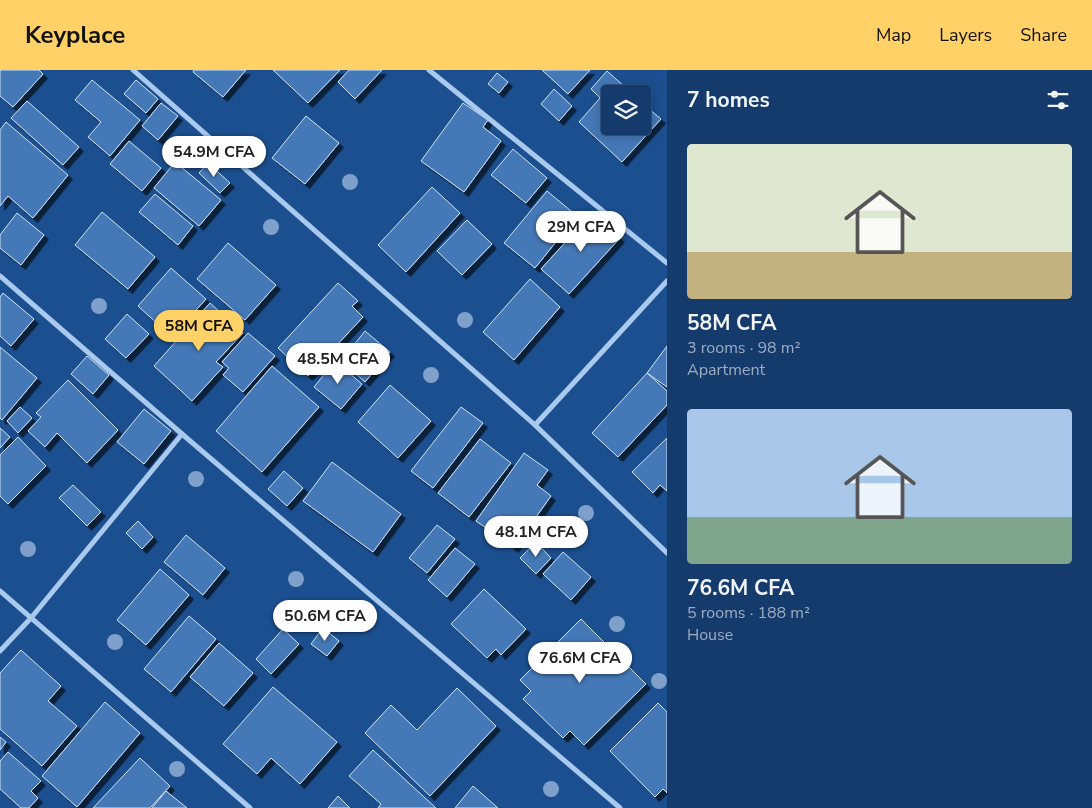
<!DOCTYPE html>
<meta charset="utf-8">
<style>
body{margin:0;font-family:"Nunito Sans",sans-serif;background:#214673;color:#f1f3f6;height:100vh;display:flex;flex-direction:column;font-size:19px;white-space:nowrap}
*{box-sizing:border-box;margin:0}
p{font-size:16px;color:#9dadc1}
.icon{flex:none;width:28px;height:28px;fill:none;stroke:currentColor;stroke-width:2;stroke-linecap:round;stroke-linejoin:round}
.map{position:relative;flex:1;overflow:hidden}
.side{display:flex;flex-direction:column;background:#143b6b;width:425px}
.side>*{flex:none}
.buttons{position:absolute;left:601px;top:15px;display:grid;gap:10px}
.buttons a{display:grid;place-items:center;width:50px;height:50px;border-radius:5px;background:#143b6b;box-shadow:0 2px 12px #0003,0 0 0 1px #33557e;font-size:25px}
.price{position:absolute;translate:-50% -42px;padding:0 11px;border-radius:18px;background:#fff;color:#222;font-size:16px;line-height:32px;filter:drop-shadow(0 1px 2px #0008)}
.price::after{content:'';position:absolute;left:50%;top:30px;width:15px;height:11px;margin-left:-8px;background:inherit;clip-path:polygon(0 0,100% 0,50% 100%)}
.price.active{background:#ffd166;color:#111}
ul{padding:0;list-style:none}
li{display:grid;align-content:center;gap:10px;height:265px;padding:0 20px}
li span{display:grid;place-items:center;height:155px;border-radius:5px;color:#555}
li>.icon{margin-inline-start:auto}
span .icon{width:90px;height:90px;fill:#fffc;stroke-width:1}
li b{font-size:21px}
h2{display:flex;justify-content:space-between;align-items:center;height:60px;padding:0 20px;font-size:21px}
header{display:flex;align-items:center;gap:30px;box-sizing:border-box;height:70px;padding:0 25px;background:#ffd166;color:#111}
header strong{font-size:24px}
nav{display:flex;gap:28px;margin-inline-start:auto;font-size:18px}
main{display:flex;flex:1;min-height:0}
.map>svg:first-child{display:block}
</style>
<header>
<strong>Keyplace</strong>
<nav><a>Map</a><a>Layers</a><a>Share</a></nav>
</header>
<main>
<div class="map">
<svg width="667" height="738" viewBox="0 0 667 738">
<defs>
<filter id="shadow"><feDropShadow dx="4.5" dy="4.5" stdDeviation="0" flood-color="#0009"/></filter>
</defs>
<rect width="100%" height="100%" fill="#1b4f8f"/>
<g fill="#4478b7" stroke="#cfe3fa" filter="url(#shadow)">
<path d="M 0,0 L 39,0 L 43,4 L 13,37 L 0,26 Z"/>
<path d="M 194,0 L 246,0 L 223,27 L 193,2 Z"/>
<path d="M 273,0 L 340,0 L 308,33 Z"/>
<path d="M 349,0 L 382,0 L 355,29 L 338,12 Z"/>
<path d="M 542,0 L 590,0 L 568,24 Z"/>
<path d="M 607,1 L 633,24 L 610,24 L 610,56 L 642,56 L 642,33 L 661,49 L 622,92 L 579,52 L 600,28 L 591,19 Z"/>
<path d="M 497,3 L 508,12 L 499,23 L 488,14 Z"/>
<path d="M 92,10 L 140,50 L 110,86 L 88,67 L 101,52 L 75,30 Z"/>
<path d="M 136,10 L 158,29 L 146,43 L 124,24 Z"/>
<path d="M 554,19 L 572,36 L 559,51 L 541,34 Z"/>
<path d="M 27,31 L 79,77 L 63,95 L 11,48 Z"/>
<path d="M 161,33 L 178,46 L 158,70 L 142,56 Z"/>
<path d="M 463,33 L 488,50 L 483,57 L 501,71 L 464,122 L 421,91 Z"/>
<path d="M 306,46 L 339,73 L 305,114 L 272,88 Z"/>
<path d="M 6,52 L 68,105 L 33,148 L 8,126 L 0,136 L 0,60 Z"/>
<path d="M 129,71 L 161,98 L 142,121 L 110,94 Z"/>
<path d="M 513,79 L 547,108 L 526,133 L 491,105 Z"/>
<path d="M 175,92 L 221,130 L 199,156 L 154,118 Z"/>
<path d="M 208,93 L 230,113 L 220,123 L 199,103 Z"/>
<path d="M 432,117 L 460,143 L 406,202 L 378,175 Z"/>
<path d="M 547,121 L 577,146 L 535,198 L 504,173 Z"/>
<path d="M 155,124 L 193,156 L 178,175 L 139,142 Z"/>
<path d="M 102,142 L 155,187 L 128,219 L 75,175 Z"/>
<path d="M 593,142 L 620,168 L 569,224 L 541,199 Z"/>
<path d="M 17,143 L 44,165 L 21,195 L 0,178 L 0,165 Z"/>
<path d="M 467,150 L 492,174 L 462,205 L 437,181 Z"/>
<path d="M 228,173 L 276,215 L 245,250 L 197,209 Z"/>
<path d="M 171,198 L 206,229 L 172,267 L 138,236 Z"/>
<path d="M 530,209 L 560,237 L 514,290 L 483,262 Z"/>
<path d="M 338,213 L 358,231 L 352,236 L 363,247 L 308,306 L 278,278 Z"/>
<path d="M 3,223 L 34,249 L 11,276 L 0,266 L 0,227 Z"/>
<path d="M 210,233 L 243,263 L 216,292 L 223,297 L 192,331 L 154,296 Z"/>
<path d="M 127,244 L 149,264 L 126,288 L 105,269 Z"/>
<path d="M 365,261 L 390,282 L 365,312 L 341,291 Z"/>
<path d="M 248,263 L 275,286 L 243,322 L 223,305 L 229,298 L 222,292 Z"/>
<path d="M 667,276 L 667,317 L 647,303 Z"/>
<path d="M 0,277 L 37,308 L 2,350 L 0,348 Z"/>
<path d="M 87,286 L 109,305 L 93,324 L 71,304 Z"/>
<path d="M 335,291 L 362,314 L 341,339 L 314,317 Z"/>
<path d="M 272,296 L 319,337 L 262,402 L 216,361 Z"/>
<path d="M 647,303 L 667,321 L 667,335 L 618,387 L 592,363 Z"/>
<path d="M 68,310 L 118,360 L 87,393 L 57,363 L 45,377 L 28,361 L 41,347 L 36,343 Z"/>
<path d="M 390,315 L 431,351 L 398,388 L 358,352 Z"/>
<path d="M 20,337 L 32,348 L 18,363 L 7,351 Z"/>
<path d="M 461,337 L 483,353 L 433,418 L 411,401 Z"/>
<path d="M 144,339 L 171,361 L 144,394 L 117,372 Z"/>
<path d="M 0,358 L 10,367 L 0,378 Z"/>
<path d="M 18,367 L 46,396 L 8,434 L 0,426 L 0,385 Z"/>
<path d="M 667,368 L 667,421 L 660,415 L 653,423 L 632,402 Z"/>
<path d="M 480,369 L 511,393 L 469,447 L 438,423 Z"/>
<path d="M 524,383 L 548,400 L 537,415 L 551,426 L 514,478 L 476,451 Z"/>
<path d="M 332,392 L 401,444 L 373,482 L 303,431 Z"/>
<path d="M 284,401 L 303,418 L 287,436 L 268,419 Z"/>
<path d="M 73,415 L 101,442 L 87,456 L 59,428 Z"/>
<path d="M 138,451 L 153,467 L 142,479 L 126,463 Z"/>
<path d="M 437,455 L 455,469 L 427,503 L 409,488 Z"/>
<path d="M 186,465 L 225,498 L 203,525 L 164,492 Z"/>
<path d="M 536,472 L 551,488 L 536,504 L 520,488 Z"/>
<path d="M 455,478 L 475,494 L 447,527 L 428,510 Z"/>
<path d="M 563,482 L 591,507 L 571,530 L 543,504 Z"/>
<path d="M 160,499 L 189,525 L 146,575 L 117,550 Z"/>
<path d="M 484,519 L 526,559 L 501,585 L 496,579 L 487,588 L 451,554 Z"/>
<path d="M 189,546 L 216,569 L 171,622 L 144,599 Z"/>
<path d="M 581,549 L 646,614 L 584,675 L 570,661 L 563,668 L 523,629 L 531,621 L 520,610 Z"/>
<path d="M 323,558 L 339,571 L 327,586 L 311,574 Z"/>
<path d="M 283,559 L 299,574 L 271,604 L 256,589 Z"/>
<path d="M 219,573 L 253,603 L 224,636 L 190,607 Z"/>
<path d="M 21,580 L 61,616 L 48,631 L 77,656 L 42,696 L 0,659 L 0,603 Z"/>
<path d="M 273,617 L 337,672 L 300,714 L 271,688 L 257,704 L 223,674 Z"/>
<path d="M 457,618 L 496,656 L 430,726 L 365,663 L 391,635 L 417,660 Z"/>
<path d="M 105,632 L 140,663 L 77,737 L 42,706 Z"/>
<path d="M 658,633 L 667,642 L 667,723 L 663,719 L 655,727 L 610,681 Z"/>
<path d="M 0,667 L 6,672 L 0,680 Z"/>
<path d="M 373,680 L 436,738 L 378,738 L 381,734 L 349,706 Z"/>
<path d="M 8,682 L 41,711 L 31,721 L 38,728 L 29,738 L 21,738 L 0,719 L 0,691 Z"/>
<path d="M 140,688 L 170,716 L 150,738 L 93,738 Z"/>
<path d="M 473,716 L 498,738 L 455,738 Z"/>
<path d="M 166,721 L 187,738 L 152,738 Z"/>
<path d="M 338,726 L 350,738 L 328,738 Z"/>
</g>
<g fill="none" stroke-linecap="round" stroke-linejoin="round">
<g stroke="#a9c9ee" stroke-width="5">
<path d="M 133,0 L 535,355 L 667,483"/>
<path d="M 429,0 L 667,193"/>
<path d="M 0,206 L 182,364 L 620,738"/>
<path d="M 535,355 L 667,211"/>
<path d="M 0,521 L 250,738"/>
<path d="M 0,581 L 31,548 L 182,364"/>
</g>
</g>
<g fill="#7ea0ca">
<circle cx="350" cy="112" r="8"/>
<circle cx="271" cy="157" r="8"/>
<circle cx="99" cy="236" r="8"/>
<circle cx="465" cy="250" r="8"/>
<circle cx="431" cy="305" r="8"/>
<circle cx="196" cy="409" r="8"/>
<circle cx="586" cy="443" r="8"/>
<circle cx="28" cy="479" r="8"/>
<circle cx="296" cy="509" r="8"/>
<circle cx="617" cy="554" r="8"/>
<circle cx="115" cy="572" r="8"/>
<circle cx="659" cy="611" r="8"/>
<circle cx="177" cy="699" r="8"/>
<circle cx="551" cy="719" r="8"/>
</g>
</svg>
<div class="buttons">
<a><svg class="icon" aria-label="layers" viewBox="0 0 24 24"><path d="M12 4l9 5-9 5-9-5zM3 14l9 5 9-5"/></svg></a>
</div>
<b class="price" style="left:214px;top:108px">54.9M CFA</b>
<b class="price" style="left:581px;top:183px">29M CFA</b>
<b class="price active" style="left:199px;top:282px">58M CFA</b>
<b class="price" style="left:338px;top:315px">48.5M CFA</b>
<b class="price" style="left:536px;top:488px">48.1M CFA</b>
<b class="price" style="left:325px;top:572px">50.6M CFA</b>
<b class="price" style="left:580px;top:614px">76.6M CFA</b>
</div>
<section class="side">
<h2>7 homes<svg class="icon" aria-label="filters" viewBox="0 0 24 24"><path d="M4 7h16M4 17h16"/><circle cx="9" cy="7" r="2"/><circle cx="15" cy="17" r="2"/></svg></h2>
<ul>
<li><span style="background:linear-gradient(#dfe7d0 70%,#c2b280 0)"><svg class="icon" aria-label="home" viewBox="0 0 24 24"><path d="M3 11l9-7 9 7M6 9v11h12V9"/></svg></span><div><b>58M CFA</b><p>3 rooms · 98 m²</p><p>Apartment</p></div></li>
<li><span style="background:linear-gradient(#a9c7e8 70%,#7fa58c 0)"><svg class="icon" aria-label="home" viewBox="0 0 24 24"><path d="M3 11l9-7 9 7M6 9v11h12V9"/></svg></span><div><b>76.6M CFA</b><p>5 rooms · 188 m²</p><p>House</p></div></li>
</ul>
</section>
</main>
